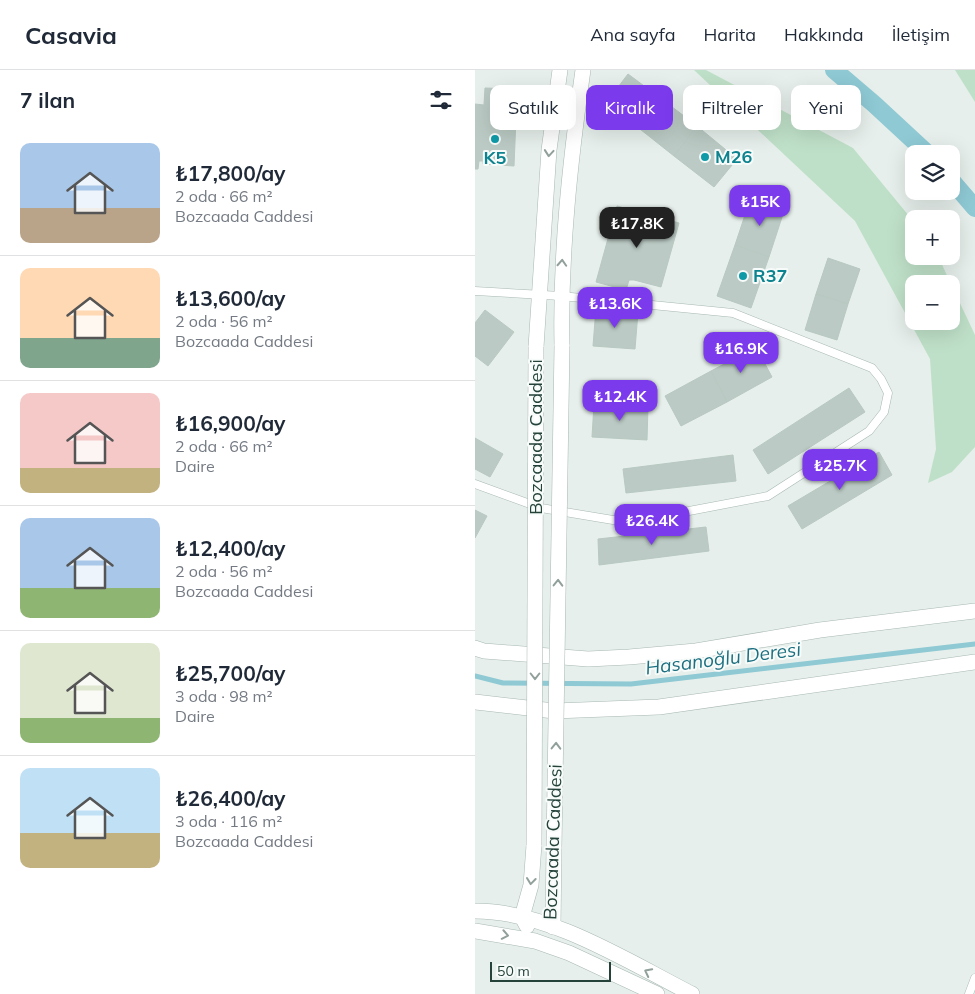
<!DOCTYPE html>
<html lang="tr">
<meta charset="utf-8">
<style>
body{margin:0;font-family:Mulish,sans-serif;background:#f2f2f3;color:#1f2937;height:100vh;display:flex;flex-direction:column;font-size:19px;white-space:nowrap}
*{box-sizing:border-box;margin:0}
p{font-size:16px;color:#747a83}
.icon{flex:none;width:28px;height:28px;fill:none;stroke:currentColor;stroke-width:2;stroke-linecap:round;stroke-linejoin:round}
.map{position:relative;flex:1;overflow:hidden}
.sheet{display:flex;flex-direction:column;background:#fff;width:475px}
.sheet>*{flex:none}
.hud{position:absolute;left:15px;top:15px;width:410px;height:45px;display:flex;gap:10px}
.fabs{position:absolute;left:430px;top:75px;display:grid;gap:10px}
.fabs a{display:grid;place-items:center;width:55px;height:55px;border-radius:10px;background:#fff;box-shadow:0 5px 20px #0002;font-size:25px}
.scale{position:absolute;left:15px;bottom:12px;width:121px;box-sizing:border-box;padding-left:5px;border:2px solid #24423a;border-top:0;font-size:14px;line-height:18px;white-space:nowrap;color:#24423a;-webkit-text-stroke:4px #f7fbf9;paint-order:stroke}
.price{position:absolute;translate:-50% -42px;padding:0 11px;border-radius:10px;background:#7c3aed;color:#fff;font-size:16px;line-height:32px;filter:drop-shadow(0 1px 2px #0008)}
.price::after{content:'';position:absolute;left:50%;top:30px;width:15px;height:11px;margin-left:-8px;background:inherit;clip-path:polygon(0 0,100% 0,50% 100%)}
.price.on{background:#222;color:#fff}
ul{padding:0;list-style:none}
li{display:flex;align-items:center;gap:15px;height:125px;padding:0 20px}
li+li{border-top:1px solid #e0e1e3}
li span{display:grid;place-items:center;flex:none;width:140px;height:100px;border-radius:10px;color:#555}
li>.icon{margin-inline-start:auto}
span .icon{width:60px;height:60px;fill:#fffc;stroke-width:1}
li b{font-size:21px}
h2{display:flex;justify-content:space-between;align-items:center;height:60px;padding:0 20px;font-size:21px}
.tag{padding:0 18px;border-radius:10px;background:#fff;box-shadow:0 5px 20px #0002;font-size:18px;line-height:45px}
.tag.on{background:#7c3aed;color:#fff}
header{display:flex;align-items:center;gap:30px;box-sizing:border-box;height:70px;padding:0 25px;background:#fff;border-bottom:1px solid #e0e1e3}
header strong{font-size:24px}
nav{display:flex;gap:28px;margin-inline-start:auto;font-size:18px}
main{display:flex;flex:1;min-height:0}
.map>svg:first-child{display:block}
</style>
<header>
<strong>Casavia</strong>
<nav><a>Ana sayfa</a><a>Harita</a><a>Hakkında</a><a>İletişim</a></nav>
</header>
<main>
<section class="sheet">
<h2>7 ilan<svg class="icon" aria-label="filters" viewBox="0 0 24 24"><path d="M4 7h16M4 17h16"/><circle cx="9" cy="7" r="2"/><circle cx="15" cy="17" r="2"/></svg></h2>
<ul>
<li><span style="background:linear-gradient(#a9c7e8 65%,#b9a48a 0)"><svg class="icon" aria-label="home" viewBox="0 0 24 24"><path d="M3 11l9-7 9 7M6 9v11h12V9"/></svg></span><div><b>₺17,800/ay</b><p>2 oda · 66 m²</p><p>Bozcaada Caddesi</p></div></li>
<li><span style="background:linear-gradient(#ffd9b3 70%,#7fa58c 0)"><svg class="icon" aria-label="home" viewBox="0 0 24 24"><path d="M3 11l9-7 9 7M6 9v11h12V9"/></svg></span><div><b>₺13,600/ay</b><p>2 oda · 56 m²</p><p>Bozcaada Caddesi</p></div></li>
<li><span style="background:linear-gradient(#f6c9c9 75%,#c2b280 0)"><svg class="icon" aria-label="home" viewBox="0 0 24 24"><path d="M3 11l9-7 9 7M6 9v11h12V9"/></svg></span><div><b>₺16,900/ay</b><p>2 oda · 66 m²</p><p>Daire</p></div></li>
<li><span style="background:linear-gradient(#a9c7e8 70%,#8fb573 0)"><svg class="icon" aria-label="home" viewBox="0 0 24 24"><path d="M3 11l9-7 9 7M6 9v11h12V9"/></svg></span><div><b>₺12,400/ay</b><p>2 oda · 56 m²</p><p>Bozcaada Caddesi</p></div></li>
<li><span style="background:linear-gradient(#dfe7d0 75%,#8fb573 0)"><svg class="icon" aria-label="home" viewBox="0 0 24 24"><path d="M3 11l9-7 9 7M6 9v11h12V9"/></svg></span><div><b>₺25,700/ay</b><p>3 oda · 98 m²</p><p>Daire</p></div></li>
<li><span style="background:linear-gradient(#bfe0f5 65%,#c2b280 0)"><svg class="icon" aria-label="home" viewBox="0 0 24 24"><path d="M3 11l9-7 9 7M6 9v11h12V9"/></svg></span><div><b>₺26,400/ay</b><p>3 oda · 116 m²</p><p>Bozcaada Caddesi</p></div></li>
</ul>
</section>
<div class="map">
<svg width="500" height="924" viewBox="0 0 500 924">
<rect width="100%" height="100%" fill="#e6efeb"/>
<g fill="#bfe0c8">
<path d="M 219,0 L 231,0 L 378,78 L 439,152 L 439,186 L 463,186 L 476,214 L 439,214 L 439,251 L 476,251 L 476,214 L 500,265 L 500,377 L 477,402 L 453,413 L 461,379 L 455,289 L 380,151 Z"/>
<path d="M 480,0 L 500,0 L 500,32 Z"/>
</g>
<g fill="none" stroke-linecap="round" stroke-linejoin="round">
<path stroke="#8ec9d4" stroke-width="5" d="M 0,606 L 28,613 L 156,614 L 500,574"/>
<g stroke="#8ec9d4" stroke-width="18">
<path d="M 359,0 L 399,34 L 453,84"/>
<path d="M 476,110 L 500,138"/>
</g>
</g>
<g fill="#bbcac4" stroke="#b8c9c2">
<path d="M 153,4 L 192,33 L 170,63 L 131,33 Z"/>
<path d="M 10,18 L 36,19 L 35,47 L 41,48 L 39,96 L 8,94 L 8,91 L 4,91 L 3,99 L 0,99 L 0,34 L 9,35 Z"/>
<path d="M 192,33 L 222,56 L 199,86 L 170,63 Z"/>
<path d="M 222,56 L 262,89 L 239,117 L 199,86 Z"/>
<path d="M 276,127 L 310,138 L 294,187 L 260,175 Z"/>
<path d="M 142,136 L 204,153 L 186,217 L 159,210 L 154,210 L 151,220 L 121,212 Z"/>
<path d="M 260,175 L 294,187 L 276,238 L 242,226 Z"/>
<path d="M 353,188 L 385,199 L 373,234 L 341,224 Z"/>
<path d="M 341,224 L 373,234 L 362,270 L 330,260 Z"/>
<path d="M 121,238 L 163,242 L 160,279 L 118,276 Z"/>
<path d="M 10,240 L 39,262 L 13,296 L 0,286 L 0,253 Z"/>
<path d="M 281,277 L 297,307 L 252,332 L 236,301 Z"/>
<path d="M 236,301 L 252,332 L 206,356 L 190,326 Z"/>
<path d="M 374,318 L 390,342 L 293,404 L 278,380 Z"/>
<path d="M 119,334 L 173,336 L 172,370 L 117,367 Z"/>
<path d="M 0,368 L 28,384 L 15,407 L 0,399 Z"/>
<path d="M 404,382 L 417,405 L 327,459 L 313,436 Z"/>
<path d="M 258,385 L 261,411 L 151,423 L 148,399 Z"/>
<path d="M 0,440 L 12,446 L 0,468 Z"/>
<path d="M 231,457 L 234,481 L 124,495 L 123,469 Z"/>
</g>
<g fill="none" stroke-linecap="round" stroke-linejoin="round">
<defs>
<g id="service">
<path d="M 0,221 L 86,226 L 258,243 L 397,298 L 406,309 L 413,323 L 409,342 L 394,361 L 293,426 L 214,441 L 138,450 L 66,438 L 0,414"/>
<path d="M 494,924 L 500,908"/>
</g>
<g id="minor">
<path d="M 0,578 L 9,581 L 113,589 L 154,587 L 221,581 L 345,560 L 500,541"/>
<path d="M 0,632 L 79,641 L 184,637 L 500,592"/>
</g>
<g id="tertiary">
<path d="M 87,276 C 85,184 95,92 108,0"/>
<path d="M 61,277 L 74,80 L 85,0"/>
<path d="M 0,841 C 75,841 152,891 217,924"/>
<path d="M 52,856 L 47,847 L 56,815 L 59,775"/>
<path d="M 78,857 L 79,777"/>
<path d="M 0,861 L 60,871 L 94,883 L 182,924"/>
</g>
</defs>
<use href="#service" stroke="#a8b8b2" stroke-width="9"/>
<use href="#minor" stroke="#a8b8b2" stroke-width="16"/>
<use href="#tertiary" stroke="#a8b8b2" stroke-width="16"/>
<use href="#service" stroke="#fff" stroke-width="8"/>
<use href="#minor" stroke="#fff" stroke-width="15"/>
<use href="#tertiary" stroke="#fff" stroke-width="15"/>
<defs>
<g id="tertiary-bridge">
<path d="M 59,775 L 61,277"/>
<path d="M 79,777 L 87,276"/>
</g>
</defs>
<use href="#tertiary-bridge" stroke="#a8b8b2" stroke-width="16" stroke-linecap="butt"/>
<use href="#tertiary-bridge" stroke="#fff" stroke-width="15"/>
</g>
<defs><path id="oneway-chevron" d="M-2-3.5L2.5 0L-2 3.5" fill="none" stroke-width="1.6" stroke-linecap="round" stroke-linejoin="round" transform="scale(1.25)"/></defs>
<g stroke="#92a09c">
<use href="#oneway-chevron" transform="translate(74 83) rotate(95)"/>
<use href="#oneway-chevron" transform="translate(87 193) rotate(-87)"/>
<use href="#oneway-chevron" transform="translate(83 513) rotate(-89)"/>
<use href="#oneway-chevron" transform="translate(60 606) rotate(90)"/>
<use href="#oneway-chevron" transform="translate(81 676) rotate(-89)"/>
<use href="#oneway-chevron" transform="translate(56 811) rotate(97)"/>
<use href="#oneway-chevron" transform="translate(30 865) rotate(11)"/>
<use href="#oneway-chevron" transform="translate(173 902) rotate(-153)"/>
</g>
<g fill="#0f9aa8" stroke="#f7fbf9" stroke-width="2">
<circle cx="20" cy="69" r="5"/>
<circle cx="230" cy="87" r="5"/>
<circle cx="268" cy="206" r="5"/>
</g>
<g text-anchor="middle" stroke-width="4" stroke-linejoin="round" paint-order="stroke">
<g font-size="18" font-weight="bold" fill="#0d838f" stroke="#f7fbf9" text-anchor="start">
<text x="240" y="93">M26</text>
<text x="20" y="94" text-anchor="middle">K5</text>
<text x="278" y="212">R37</text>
</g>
<g font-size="18" fill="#24423a" stroke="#f7fbf9">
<text transform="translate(61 367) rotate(-90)" y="6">Bozcaada Caddesi</text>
<text transform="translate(78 772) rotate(-88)" y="6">Bozcaada Caddesi</text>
</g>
<g font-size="19" font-style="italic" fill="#1c6f80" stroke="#f7fbf9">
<text transform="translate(248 588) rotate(-7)" y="7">Hasanoğlu Deresi</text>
</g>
</g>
</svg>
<div class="fabs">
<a><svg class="icon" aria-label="layers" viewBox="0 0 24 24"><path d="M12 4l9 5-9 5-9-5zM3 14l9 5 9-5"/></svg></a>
<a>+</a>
<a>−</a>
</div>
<div class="scale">50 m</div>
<b class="price" style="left:285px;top:157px">₺15K</b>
<b class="price on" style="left:162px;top:179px">₺17.8K</b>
<b class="price" style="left:140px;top:259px">₺13.6K</b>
<b class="price" style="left:266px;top:304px">₺16.9K</b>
<b class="price" style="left:145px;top:352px">₺12.4K</b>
<b class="price" style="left:365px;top:421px">₺25.7K</b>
<b class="price" style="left:177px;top:476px">₺26.4K</b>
<div class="hud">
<a class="tag">Satılık</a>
<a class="tag on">Kiralık</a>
<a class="tag">Filtreler</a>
<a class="tag">Yeni</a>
</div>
</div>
</main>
